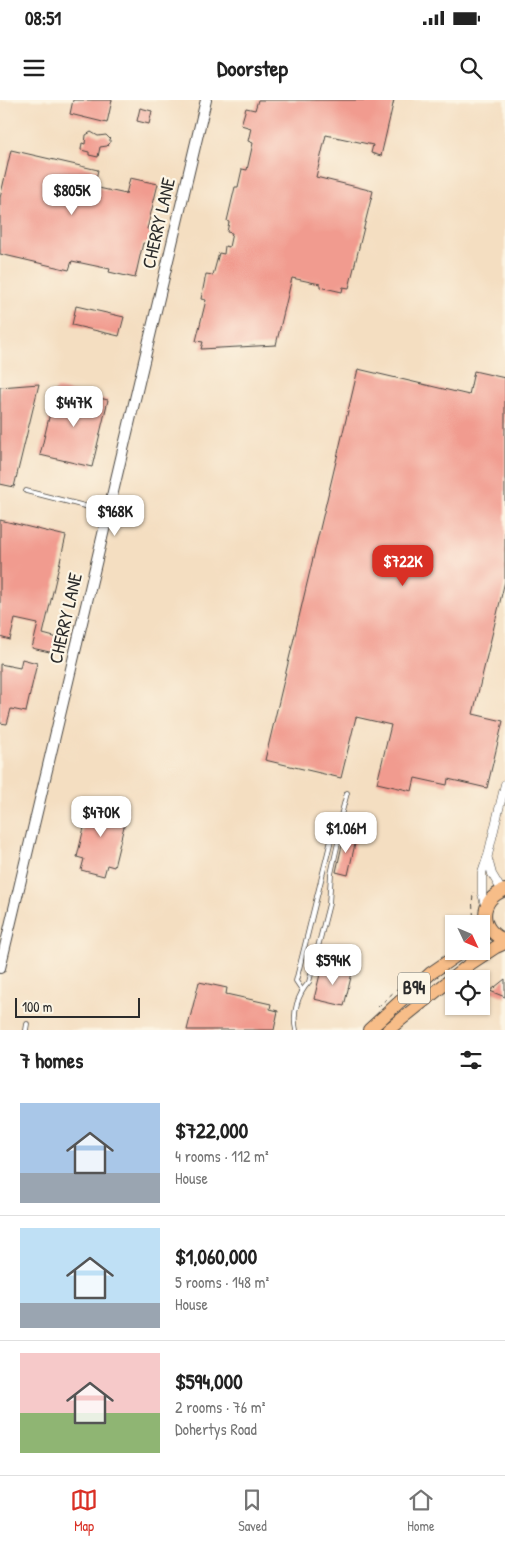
<!DOCTYPE html>
<meta charset="utf-8">
<style>
body{margin:0;font-family:"Patrick Hand",sans-serif;background:#f2f2f2;color:#222;height:100vh;display:flex;flex-direction:column;font-size:19px;white-space:nowrap}
*{box-sizing:border-box;margin:0}
p{font-size:16px;color:#767676}
.icon{flex:none;width:28px;height:28px;fill:none;stroke:currentColor;stroke-width:2;stroke-linecap:round;stroke-linejoin:round}
.map{position:relative;height:930px;overflow:hidden}
.panel{display:flex;flex-direction:column;background:#fff;flex:1}
.panel>*{flex:none}
.needle{width:32px;rotate:134deg}
.fabs{position:absolute;left:445px;top:815px;display:grid;gap:10px}
.fabs a{display:grid;place-items:center;width:45px;height:45px;border-radius:0px;background:#fff;box-shadow:0 1px 4px #0004;font-size:25px}
.scale{position:absolute;left:15px;bottom:12px;width:125px;box-sizing:border-box;padding-left:5px;border:2px solid #2b2b2b;border-top:0;font-size:14px;line-height:18px;white-space:nowrap;color:#2b2b2b;-webkit-text-stroke:4px #fcf5e5;paint-order:stroke}
.price{position:absolute;translate:-50% -42px;padding:0 11px;border-radius:10px;background:#fff;color:#222;font-size:16px;line-height:32px;filter:drop-shadow(0 1px 2px #0008)}
.price::after{content:'';position:absolute;left:50%;top:30px;width:15px;height:11px;margin-left:-8px;background:inherit;clip-path:polygon(0 0,100% 0,50% 100%)}
.price.on{background:#d93025;color:#fff}
ul{padding:0;list-style:none}
li{display:flex;align-items:center;gap:15px;height:125px;padding:0 20px}
li+li{border-top:1px solid #e0e0e0}
li span{display:grid;place-items:center;flex:none;width:140px;height:100px;border-radius:0px;color:#555}
li>.icon{margin-inline-start:auto}
span .icon{width:60px;height:60px;fill:#fffc;stroke-width:1}
li b{font-size:21px}
h2{display:flex;justify-content:space-between;align-items:center;height:60px;padding:0 20px;font-size:21px}
.status{display:flex;justify-content:space-between;align-items:center;height:35px;padding:0 25px;background:#fff;direction:ltr}
.status svg{height:14px;fill:currentColor}
header{display:flex;justify-content:space-between;align-items:center;height:65px;padding:0 20px;background:#fff;font-size:22px;font-weight:800}
.tabs{display:flex;justify-content:space-around;align-items:center;height:70px;border-top:1px solid #e0e0e0;background:#fff;font-size:14px;color:#767676}
.tabs a{display:grid;justify-items:center;gap:2px}
.tabs .on{color:#d93025}
.map>svg:first-child{display:block}
</style>
<div class="status"><b>08:51</b><svg viewBox="0 0 49 12"><path d="M0 12V9h3v3zM5 12V6h3v6zM10 12V3h3v9zM15 12V0h3v12zM26 1h20v11H26zM47 4h2v5h-2z"/></svg></div>
<header><svg class="icon" aria-label="menu" viewBox="0 0 24 24"><path d="M4 6h16M4 12h16M4 18h16"/></svg>Doorstep<svg class="icon" aria-label="search" viewBox="0 0 24 24"><circle cx="10" cy="10" r="6"/><path d="M15 15l6 6"/></svg></header>
<div class="map">
<svg width="505" height="930" viewBox="0 0 505 930">
<rect width="100%" height="100%" fill="#fcf5e5"/>
<filter id="ink" filterUnits="userSpaceOnUse"><feTurbulence type="fractalNoise" baseFrequency=".02" numOctaves="2"/><feDisplacementMap in="SourceGraphic" scale="10" xChannelSelector="R" yChannelSelector="G"/><feConvolveMatrix kernelMatrix="1 2 1 2 8 2 1 2 1" color-interpolation-filters="sRGB"/></filter>
<filter id="wash" filterUnits="userSpaceOnUse"><feTurbulence type="fractalNoise" baseFrequency=".0096" numOctaves="4" result="noise"/><feDisplacementMap in="SourceGraphic" scale="20" xChannelSelector="R" yChannelSelector="G"/><feGaussianBlur stdDeviation="1.12" result="paint"/><feColorMatrix in="noise" values="0 0 0 0 0 0 0 0 0 0 0 0 0 0 0 0 0 1.4 0 .05"/><feComposite in="paint" operator="in"/></filter>
<g filter="url(#wash)">
<rect width="100%" height="100%" fill="#f4dec1"/>
<g id="blocks">
<g fill="#f19b8f">
<path d="M 73,0 L 112,0 L 107,23 L 70,14 Z"/>
<path d="M 258,0 L 394,0 L 381,56 L 371,53 L 373,45 L 326,35 L 316,77 L 373,91 L 349,188 L 343,187 L 342,192 L 320,187 L 320,184 L 292,178 L 276,245 L 201,249 L 203,242 L 196,241 L 206,200 L 201,199 L 206,174 L 213,175 L 219,153 L 224,154 L 225,146 L 229,147 L 232,133 L 227,132 L 229,122 L 227,121 L 235,87 L 238,87 L 242,69 L 247,70 L 253,43 L 248,41 L 251,28 L 241,25 L 246,8 L 255,10 Z"/>
<path d="M 140,8 L 152,11 L 149,24 L 137,21 Z"/>
<path d="M 91,32 L 98,36 L 106,35 L 110,39 L 110,43 L 107,46 L 100,47 L 98,57 L 89,55 L 89,52 L 81,50 L 82,43 L 85,44 L 86,35 Z"/>
<path d="M 11,50 L 98,70 L 94,87 L 126,94 L 130,78 L 158,84 L 147,129 L 154,131 L 151,144 L 143,143 L 135,178 L 109,172 L 110,169 L 72,161 L 69,170 L 0,154 L 0,98 Z"/>
<path d="M 76,206 L 124,217 L 119,236 L 72,225 Z"/>
<path d="M 358,269 L 469,295 L 474,271 L 505,278 L 505,481 L 473,614 L 503,621 L 487,688 L 448,679 L 447,685 L 415,678 L 412,691 L 377,683 L 391,625 L 356,617 L 341,678 L 265,660 Z"/>
<path d="M 39,284 L 14,387 L 0,384 L 0,287 Z"/>
<path d="M 56,288 L 108,300 L 92,367 L 40,355 Z"/>
<path d="M 0,420 L 66,436 L 43,534 L 58,538 L 54,553 L 32,548 L 38,524 L 15,519 L 10,540 L 0,537 Z"/>
<path d="M 22,559 L 37,563 L 26,612 L 11,609 L 7,624 L 0,623 L 0,564 L 20,568 Z"/>
<path d="M 90,702 L 128,710 L 114,767 L 107,765 L 104,776 L 81,770 L 84,759 L 77,757 Z"/>
<path d="M 345,732 L 357,735 L 348,775 L 336,772 Z"/>
<path d="M 322,866 L 352,873 L 344,906 L 314,899 Z"/>
<path d="M 505,879 L 505,897 L 490,891 Z"/>
<path d="M 199,882 L 227,888 L 226,894 L 271,904 L 270,909 L 278,911 L 274,930 L 187,930 Z"/>
</g>
</g>
</g>
<g filter="url(#ink)">
<use href="#blocks" fill-opacity="0" stroke="#494642" stroke-width="1"/>
<g fill="none" stroke-linecap="round" stroke-linejoin="round">
<defs>
<g id="service">
<path d="M 26,391 L 108,412"/>
<path d="M 302,890 L 296,881 L 334,728 L 340,719 L 347,693"/>
<path d="M 26,930 L 27,924"/>
<path d="M 296,930 C 292,913 298,894 309,882 L 329,804 L 331,774 L 341,729 L 340,719"/>
</g>
<g id="minor">
<path d="M 488,759 L 492,774 L 502,791"/>
<path d="M 486,808 L 482,794 L 482,773 L 488,755 L 505,684"/>
</g>
<path id="tertiary" d="M 0,868 L 206,0"/>
<g id="primary">
<path d="M 505,790 C 478,799 479,831 505,840"/>
<path d="M 369,930 L 431,873 L 463,851"/>
<path d="M 388,930 L 470,864 L 496,847 L 505,843"/>
</g>
</defs>
<use href="#service" stroke="#494642" stroke-width="5.5"/>
<use href="#minor" stroke="#494642" stroke-width="9"/>
<use href="#tertiary" stroke="#494642" stroke-width="12"/>
<use href="#primary" stroke="#494642" stroke-width="14"/>
<g stroke="#494642" stroke-width="1" stroke-dasharray="4 4" stroke-linecap="butt">
<path d="M 473,824 C 475,813 470,802 474,792"/>
<path d="M 378,907 L 398,888"/>
</g>
<use href="#service" stroke="#fff" stroke-width="4"/>
<use href="#minor" stroke="#fff" stroke-width="8"/>
<use href="#tertiary" stroke="#fff" stroke-width="10"/>
<use href="#primary" stroke="#f7bd88" stroke-width="12"/>
</g>
</g>
<g text-anchor="middle" stroke-width="4.5" stroke-linejoin="round" paint-order="stroke">
<rect fill="#fcf5e5" stroke="#6a6863" stroke-width="1" x="398" y="872.5" width="32" height="31" rx="4"/>
<g font-size="18" font-weight="bold" fill="#2b2b2b">
<text x="414" y="894">B94</text>
</g>
<g font-size="19" fill="#2b2b2b" stroke="#fcf5e5">
<text transform="translate(158 123) rotate(-77)" y="7">CHERRY LANE</text>
<text transform="translate(65 518) rotate(-77)" y="7">CHERRY LANE</text>
</g>
</g>
</svg>
<div class="fabs">
<a><svg class="needle" viewBox="-14 -14 28 28"><path d="M0-13l5 13h-10z" fill="#e53935"/><path d="M0 13l5-13h-10z" fill="#767676"/></svg></a>
<a><svg class="icon" aria-label="locate" viewBox="0 0 24 24"><circle cx="12" cy="12" r="6"/><path d="M12 2v4M12 18v4M2 12h4M18 12h4"/></svg></a>
</div>
<div class="scale">100 m</div>
<b class="price" style="left:72px;top:116px">$805K</b>
<b class="price" style="left:74px;top:328px">$447K</b>
<b class="price" style="left:115px;top:437px">$968K</b>
<b class="price on" style="left:403px;top:487px">$722K</b>
<b class="price" style="left:101px;top:738px">$470K</b>
<b class="price" style="left:346px;top:754px">$1.06M</b>
<b class="price" style="left:333px;top:886px">$594K</b>
</div>
<section class="panel">
<h2>7 homes<svg class="icon" aria-label="filters" viewBox="0 0 24 24"><path d="M4 7h16M4 17h16"/><circle cx="9" cy="7" r="2"/><circle cx="15" cy="17" r="2"/></svg></h2>
<ul>
<li><span style="background:linear-gradient(#a9c7e8 70%,#9aa5b1 0)"><svg class="icon" aria-label="home" viewBox="0 0 24 24"><path d="M3 11l9-7 9 7M6 9v11h12V9"/></svg></span><div><b>$722,000</b><p>4 rooms · 112 m²</p><p>House</p></div></li>
<li><span style="background:linear-gradient(#bfe0f5 75%,#9aa5b1 0)"><svg class="icon" aria-label="home" viewBox="0 0 24 24"><path d="M3 11l9-7 9 7M6 9v11h12V9"/></svg></span><div><b>$1,060,000</b><p>5 rooms · 148 m²</p><p>House</p></div></li>
<li><span style="background:linear-gradient(#f6c9c9 60%,#8fb573 0)"><svg class="icon" aria-label="home" viewBox="0 0 24 24"><path d="M3 11l9-7 9 7M6 9v11h12V9"/></svg></span><div><b>$594,000</b><p>2 rooms · 76 m²</p><p>Dohertys Road</p></div></li>
</ul>
</section>
<nav class="tabs">
<a class="on"><svg class="icon" aria-label="map" viewBox="0 0 24 24"><path d="M3 6l6-2 6 2 6-2v14l-6 2-6-2-6 2zM9 4v14M15 6v14"/></svg>Map</a>
<a><svg class="icon" aria-label="saved" viewBox="0 0 24 24"><path d="M7 4h10v16l-5-4-5 4z"/></svg>Saved</a>
<a><svg class="icon" aria-label="home" viewBox="0 0 24 24"><path d="M3 11l9-7 9 7M6 9v11h12V9"/></svg>Home</a>
</nav>
